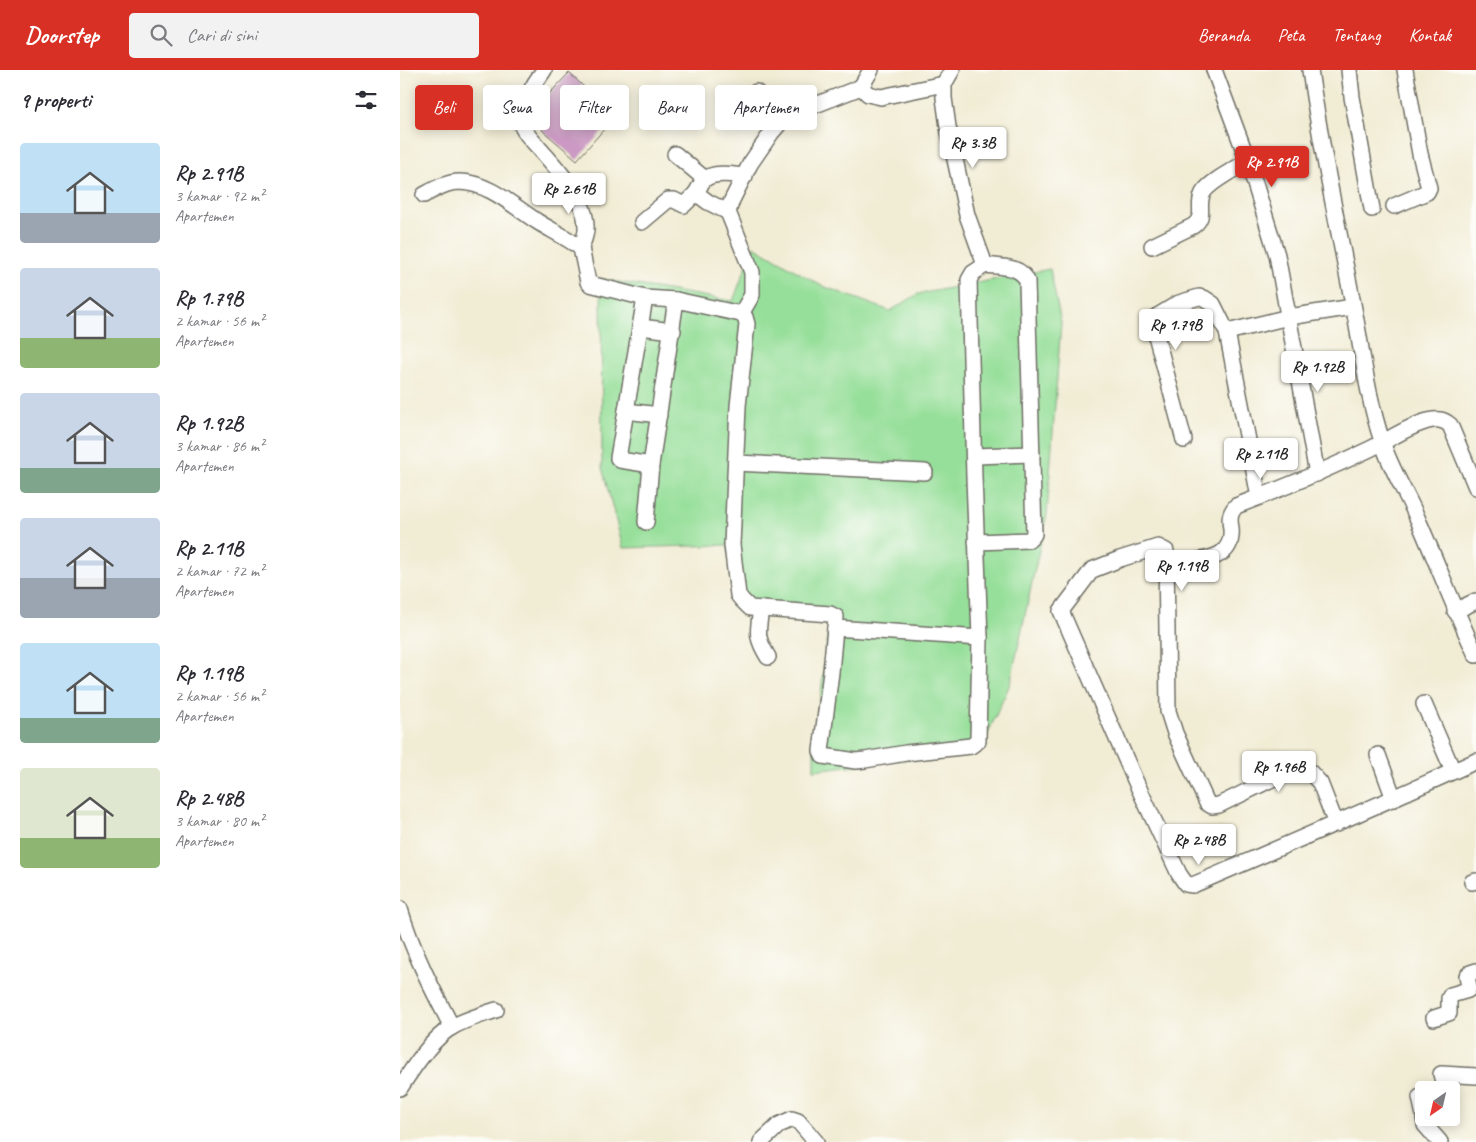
<!DOCTYPE html>
<html lang="id">
<meta charset="utf-8">
<style>
body{margin:0;font-family:Caveat,sans-serif;background:#f2f2f3;color:#2b2b33;height:100vh;display:flex;flex-direction:column;font-size:19px;white-space:nowrap}
*{box-sizing:border-box;margin:0}
p{font-size:16px;color:#7c7c81}
.icon{flex:none;width:28px;height:28px;fill:none;stroke:currentColor;stroke-width:2;stroke-linecap:round;stroke-linejoin:round}
.map{position:relative;flex:1;overflow:hidden}
.panel{display:flex;flex-direction:column;background:#fff;width:400px}
.panel>*{flex:none}
.banner{position:absolute;left:15px;top:15px;width:475px;height:45px;display:flex;gap:10px}
.needle{width:32px;rotate:214deg}
.controls{position:absolute;left:1015px;top:1011px;display:grid;gap:10px}
.controls a{display:grid;place-items:center;width:45px;height:45px;border-radius:5px;background:#fff;box-shadow:0 2px 12px #0003;font-size:25px}
.price{position:absolute;translate:-50% -42px;padding:0 11px;border-radius:5px;background:#fff;color:#222;font-size:16px;line-height:32px;filter:drop-shadow(0 1px 2px #0008)}
.price::after{content:'';position:absolute;left:50%;top:30px;width:15px;height:11px;margin-left:-8px;background:inherit;clip-path:polygon(0 0,100% 0,50% 100%)}
.price.current{background:#d93025;color:#fff}
ul{padding:0;list-style:none}
li{display:flex;align-items:center;gap:15px;height:125px;padding:0 20px}
li span{display:grid;place-items:center;flex:none;width:140px;height:100px;border-radius:5px;color:#555}
li>.icon{margin-inline-start:auto}
span .icon{width:60px;height:60px;fill:#fffc;stroke-width:1}
li b{font-size:21px}
h2{display:flex;justify-content:space-between;align-items:center;height:60px;padding:0 20px;font-size:21px}
.tag{padding:0 18px;border-radius:5px;background:#fff;box-shadow:0 2px 12px #0003;font-size:18px;line-height:45px}
.tag.current{background:#d93025;color:#fff}
header{display:flex;align-items:center;gap:30px;box-sizing:border-box;height:70px;padding:0 25px;background:#d93025;color:#fff}
header strong{font-size:24px}
nav{display:flex;gap:28px;margin-inline-start:auto;font-size:18px}
.search{width:350px;height:45px;background:#f2f2f3;display:flex;align-items:center;gap:12px;box-sizing:border-box;padding:0 18px;border-radius:5px;color:#7c7c81;font-size:19px}
main{display:flex;flex:1;min-height:0}
.map>svg:first-child{display:block}
</style>
<header>
<strong>Doorstep</strong>
<div class="search"><svg class="icon" aria-label="search" viewBox="0 0 24 24"><circle cx="10" cy="10" r="6"/><path d="M15 15l6 6"/></svg>Cari di sini</div>
<nav><a>Beranda</a><a>Peta</a><a>Tentang</a><a>Kontak</a></nav>
</header>
<main>
<section class="panel">
<h2>9 properti<svg class="icon" aria-label="filters" viewBox="0 0 24 24"><path d="M4 7h16M4 17h16"/><circle cx="9" cy="7" r="2"/><circle cx="15" cy="17" r="2"/></svg></h2>
<ul>
<li><span style="background:linear-gradient(#bfe0f5 70%,#9aa5b1 0)"><svg class="icon" aria-label="home" viewBox="0 0 24 24"><path d="M3 11l9-7 9 7M6 9v11h12V9"/></svg></span><div><b>Rp 2.91B</b><p>3 kamar · 92 m²</p><p>Apartemen</p></div></li>
<li><span style="background:linear-gradient(#c9d6e8 70%,#8fb573 0)"><svg class="icon" aria-label="home" viewBox="0 0 24 24"><path d="M3 11l9-7 9 7M6 9v11h12V9"/></svg></span><div><b>Rp 1.79B</b><p>2 kamar · 56 m²</p><p>Apartemen</p></div></li>
<li><span style="background:linear-gradient(#c9d6e8 75%,#7fa58c 0)"><svg class="icon" aria-label="home" viewBox="0 0 24 24"><path d="M3 11l9-7 9 7M6 9v11h12V9"/></svg></span><div><b>Rp 1.92B</b><p>3 kamar · 86 m²</p><p>Apartemen</p></div></li>
<li><span style="background:linear-gradient(#c9d6e8 60%,#9aa5b1 0)"><svg class="icon" aria-label="home" viewBox="0 0 24 24"><path d="M3 11l9-7 9 7M6 9v11h12V9"/></svg></span><div><b>Rp 2.11B</b><p>2 kamar · 72 m²</p><p>Apartemen</p></div></li>
<li><span style="background:linear-gradient(#bfe0f5 75%,#7fa58c 0)"><svg class="icon" aria-label="home" viewBox="0 0 24 24"><path d="M3 11l9-7 9 7M6 9v11h12V9"/></svg></span><div><b>Rp 1.19B</b><p>2 kamar · 56 m²</p><p>Apartemen</p></div></li>
<li><span style="background:linear-gradient(#dfe7d0 70%,#8fb573 0)"><svg class="icon" aria-label="home" viewBox="0 0 24 24"><path d="M3 11l9-7 9 7M6 9v11h12V9"/></svg></span><div><b>Rp 2.48B</b><p>3 kamar · 80 m²</p><p>Apartemen</p></div></li>
</ul>
</section>
<div class="map">
<svg width="1076" height="1072" viewBox="0 0 1076 1072">
<rect width="100%" height="100%" fill="#fdfcf7"/>
<filter id="ink" filterUnits="userSpaceOnUse"><feTurbulence type="fractalNoise" baseFrequency=".02" numOctaves="2"/><feDisplacementMap in="SourceGraphic" scale="10" xChannelSelector="R" yChannelSelector="G"/><feConvolveMatrix kernelMatrix="1 2 1 2 8 2 1 2 1" color-interpolation-filters="sRGB"/></filter>
<filter id="wash" filterUnits="userSpaceOnUse"><feTurbulence type="fractalNoise" baseFrequency=".0096" numOctaves="4" result="noise"/><feDisplacementMap in="SourceGraphic" scale="20" xChannelSelector="R" yChannelSelector="G"/><feGaussianBlur stdDeviation="1.12" result="paint"/><feColorMatrix in="noise" values="0 0 0 0 0 0 0 0 0 0 0 0 0 0 0 0 0 1.4 0 .05"/><feComposite in="paint" operator="in"/></filter>
<g filter="url(#wash)">
<rect width="100%" height="100%" fill="#f1ecd4"/>
<path fill="#96df9a" stroke="#608562" d="M 354,176 L 420,215 L 490,241 L 518,224 L 650,199 L 661,253 L 647,444 L 610,614 L 580,681 L 414,700 L 414,681 L 430,547 L 346,540 L 335,535 L 328,475 L 223,478 L 202,397 L 201,209 L 333,231 Z"/>
<g id="blocks">
<path fill="#cb99c3" d="M 169,3 L 207,38 L 213,49 L 177,90 L 142,60 L 146,50 L 134,40 Z"/>
</g>
</g>
<g filter="url(#ink)">
<use href="#blocks" fill-opacity="0" stroke="#706f66" stroke-width="1"/>
<g fill="none" stroke-linecap="round" stroke-linejoin="round">
<defs>
<g id="minor">
<path d="M 552,0 L 544,14 L 544,28 L 548,57 L 567,145 L 585,195"/>
<path d="M 814,0 L 848,91 L 877,185 L 917,404"/>
<path d="M 910,0 C 921,79 938,156 953,234 C 962,280 967,326 982,371 C 989,395 1004,419 1015,443 C 1036,490 1054,538 1076,585"/>
<path d="M 949,0 L 952,27 L 972,139"/>
<path d="M 461,17 L 471,0"/>
<path d="M 356,22 L 385,47"/>
<path d="M 275,84 L 305,109"/>
<path d="M 24,125 C 35,119 47,112 60,112 C 90,113 114,137 138,152 C 153,161 167,168 181,178 C 183,171 187,164 186,156 C 186,128 156,98 139,78 C 133,71 123,62 121,53 C 119,37 135,12 144,0"/>
<path d="M 994,136 L 1027,122 L 1029,118 L 1020,84 L 1005,0"/>
<path d="M 328,142 L 308,132 L 296,123 C 299,119 301,112 305,109 C 315,101 334,105 345,106"/>
<path d="M 242,152 L 268,130 L 274,130 L 284,135 L 296,123"/>
<path d="M 752,176 L 793,156 C 807,146 796,136 803,123 C 810,111 836,99 848,91"/>
<path d="M 181,178 L 188,212 L 190,214 L 245,228 L 276,230 L 341,244 L 345,247 L 347,254 L 338,336 L 332,475 L 338,525 L 342,530 L 350,538 L 430,544 L 436,547 L 431,602 L 421,681 L 423,686 L 456,691 L 465,690 L 506,683 L 571,676 L 578,671 L 580,568 L 574,407 L 569,210 L 573,203 L 585,195 C 599,197 621,195 627,211 L 634,464 L 632,467 L 629,470 L 576,472"/>
<path d="M 245,228 L 218,388 L 220,390 L 251,395"/>
<path d="M 341,244 L 352,225 L 352,202 L 328,142 L 332,130 L 350,94 L 372,62 L 385,47 L 461,17 L 468,24 L 481,27 L 544,14"/>
<path d="M 240,257 L 273,261"/>
<path d="M 827,262 L 889,247 L 953,237"/>
<path d="M 226,341 L 259,345"/>
<path d="M 784,370 L 753,254 L 756,247 L 779,233 L 799,227 L 804,228 L 813,234 L 827,262 L 859,427"/>
<path d="M 575,386 L 632,384"/>
<path d="M 336,393 L 525,402"/>
<path d="M 246,452 L 251,395 L 276,230"/>
<path d="M 781,493 C 805,489 834,490 831,458 C 829,448 830,443 836,436 C 881,419 926,400 970,379 C 989,370 1008,356 1028,351 C 1037,349 1043,349 1050,355 L 1076,417"/>
<path d="M 361,539 C 358,562 355,566 368,587"/>
<path d="M 1055,541 L 1076,531"/>
<path d="M 435,558 L 580,568"/>
<path d="M 1024,634 L 1053,701"/>
<path d="M 978,685 L 994,729"/>
<path d="M 936,754 L 920,713 L 910,702 L 901,699 L 886,702 L 819,735 L 812,736 L 807,733 L 775,663 L 768,641 L 766,481 L 758,477 L 720,489 L 692,500 L 661,541 L 735,710 L 779,804 L 786,814 L 793,815 C 888,774 982,734 1076,691"/>
<path d="M 1072,812 L 1076,811"/>
<path d="M 0,839 C 12,880 32,919 52,957"/>
<path d="M 1034,948 L 1049,943 L 1049,928 L 1051,925 L 1068,920 L 1069,917 L 1067,906 L 1070,903 L 1076,901"/>
<path d="M 0,1018 C 12,999 32,968 52,957 C 66,949 82,945 96,940"/>
<path d="M 1043,1020 L 1045,1020 L 1041,1004 L 1076,1006"/>
<path d="M 1024,1026 L 1020,1027 L 1024,1046"/>
<path d="M 1024,1048 L 1025,1055 L 1040,1072"/>
<path d="M 361,1072 L 379,1055 L 392,1049 L 398,1051 L 416,1072"/>
</g>
</defs>
<use href="#minor" stroke="#706f66" stroke-width="18"/>
<use href="#minor" stroke="#fff" stroke-width="15"/>
</g>
</g>
</svg>
<div class="controls">
<a><svg class="needle" viewBox="-14 -14 28 28"><path d="M0-13l5 13h-10z" fill="#e53935"/><path d="M0 13l5-13h-10z" fill="#7c7c81"/></svg></a>
</div>
<b class="price" style="left:573px;top:99px">Rp 3.3B</b>
<b class="price current" style="left:872px;top:118px">Rp 2.91B</b>
<b class="price" style="left:169px;top:145px">Rp 2.61B</b>
<b class="price" style="left:776px;top:281px">Rp 1.79B</b>
<b class="price" style="left:918px;top:323px">Rp 1.92B</b>
<b class="price" style="left:861px;top:410px">Rp 2.11B</b>
<b class="price" style="left:782px;top:522px">Rp 1.19B</b>
<b class="price" style="left:879px;top:723px">Rp 1.96B</b>
<b class="price" style="left:799px;top:796px">Rp 2.48B</b>
<div class="banner">
<a class="tag current">Beli</a>
<a class="tag">Sewa</a>
<a class="tag">Filter</a>
<a class="tag">Baru</a>
<a class="tag">Apartemen</a>
</div>
</div>
</main>
